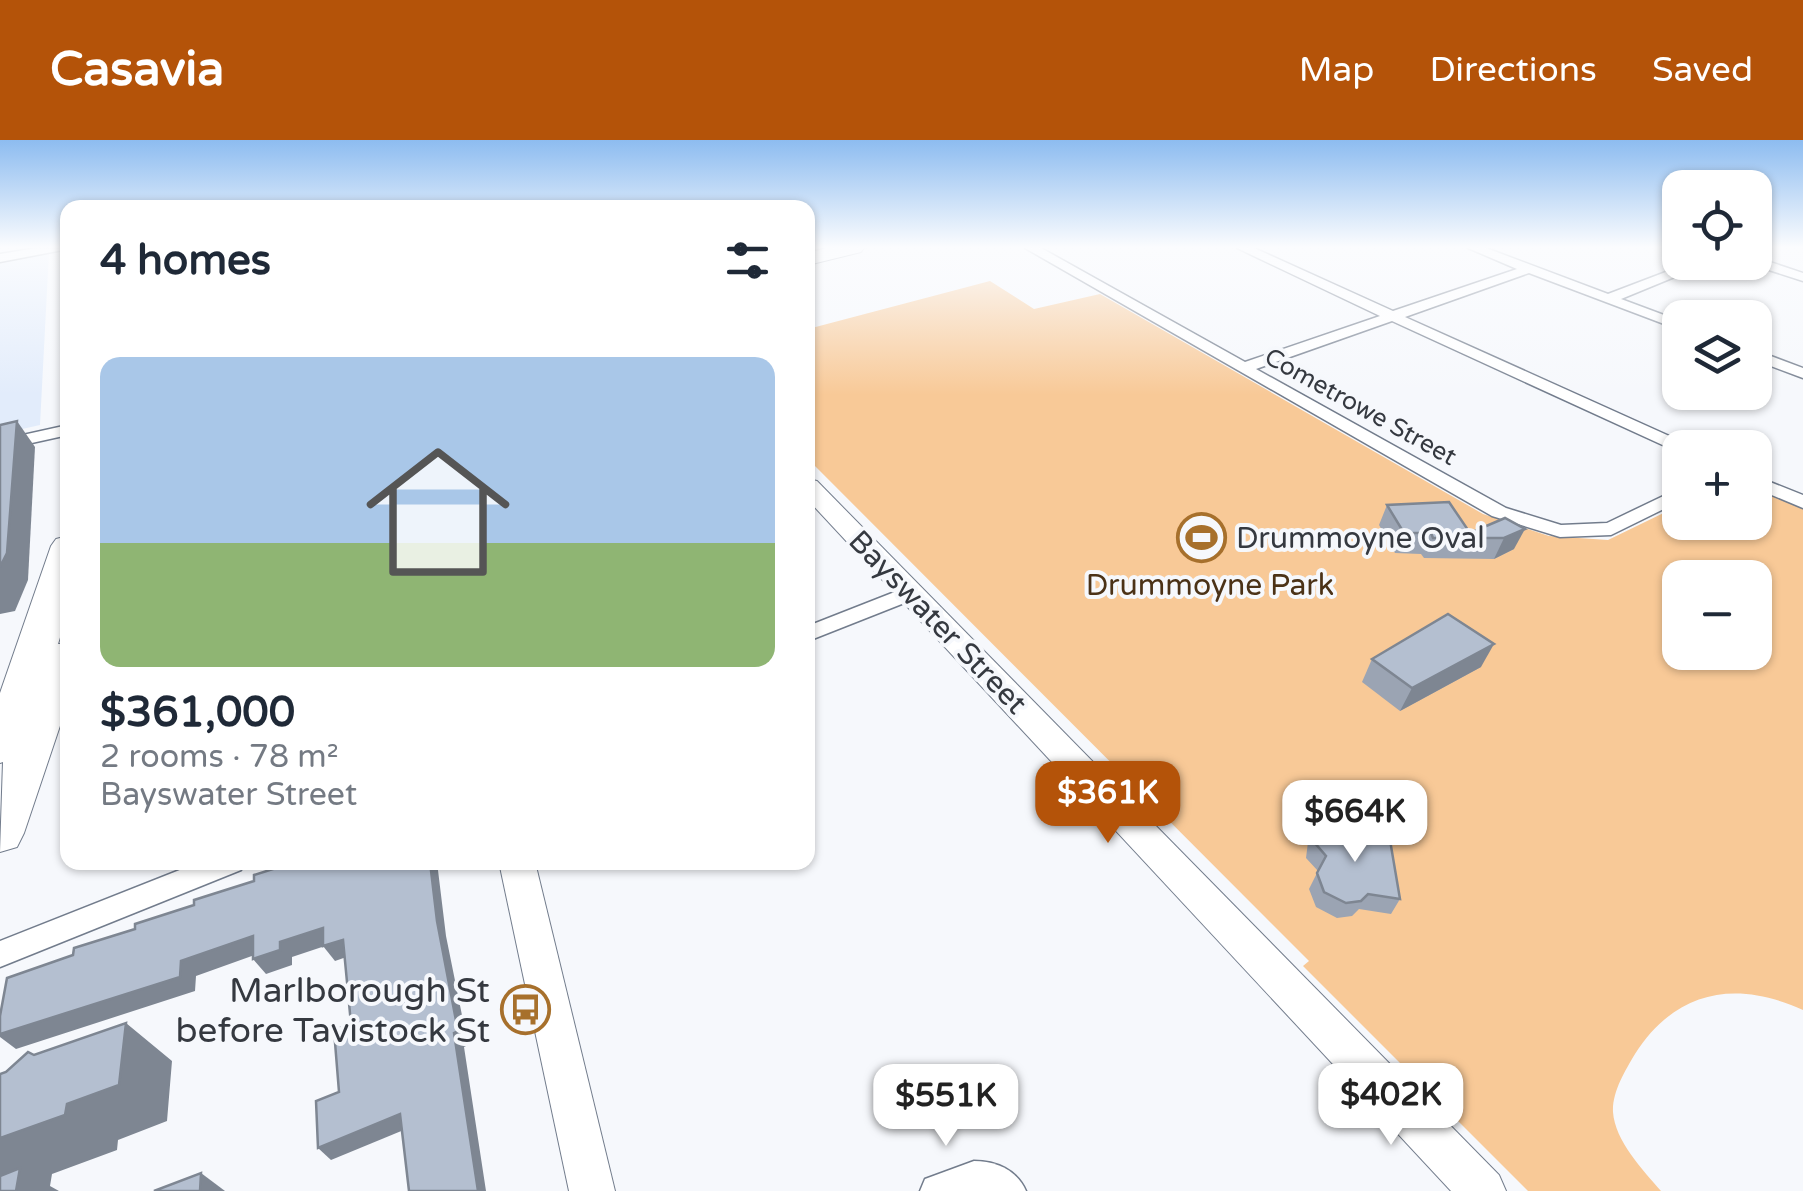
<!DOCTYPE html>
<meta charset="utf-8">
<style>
body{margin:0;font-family:"Varela Round",sans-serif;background:#f6f6f7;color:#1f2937;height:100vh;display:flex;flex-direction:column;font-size:38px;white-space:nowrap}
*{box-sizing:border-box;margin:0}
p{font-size:32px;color:#747a83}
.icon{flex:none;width:55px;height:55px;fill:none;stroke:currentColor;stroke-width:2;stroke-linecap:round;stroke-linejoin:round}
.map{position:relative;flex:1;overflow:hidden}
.panel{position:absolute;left:60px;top:60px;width:755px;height:670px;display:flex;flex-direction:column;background:#fff;border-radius:20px;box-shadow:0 2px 8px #0004}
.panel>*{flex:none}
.buttons{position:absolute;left:1662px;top:30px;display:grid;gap:20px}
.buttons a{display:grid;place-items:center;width:110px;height:110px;border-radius:20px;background:#fff;box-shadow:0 2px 8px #0004;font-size:50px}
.price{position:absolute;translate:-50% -85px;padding:0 22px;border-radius:20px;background:#fff;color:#222;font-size:32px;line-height:65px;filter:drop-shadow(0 2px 5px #0008)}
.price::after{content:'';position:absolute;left:50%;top:60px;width:30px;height:22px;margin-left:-15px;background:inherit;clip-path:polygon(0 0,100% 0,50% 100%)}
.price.selected{background:#b45309;color:#fff}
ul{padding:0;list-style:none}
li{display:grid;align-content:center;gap:20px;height:530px;padding:0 40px}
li+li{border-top:2px solid #e0e1e3}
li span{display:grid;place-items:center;height:310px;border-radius:20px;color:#555}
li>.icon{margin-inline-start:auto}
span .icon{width:180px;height:180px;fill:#fffc;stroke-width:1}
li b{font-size:42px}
h2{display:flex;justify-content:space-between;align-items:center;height:120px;padding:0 40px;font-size:42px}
header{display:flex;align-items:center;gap:60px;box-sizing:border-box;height:140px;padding:0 50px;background:#b45309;color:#fff}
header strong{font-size:48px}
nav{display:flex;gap:55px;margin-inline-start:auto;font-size:35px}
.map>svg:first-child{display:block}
</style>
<header>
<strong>Casavia</strong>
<nav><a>Map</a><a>Directions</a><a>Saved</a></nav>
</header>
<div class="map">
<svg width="1803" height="1051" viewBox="0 0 1803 1051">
<rect width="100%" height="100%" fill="#f6f8fc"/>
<path fill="#e2ecfb" d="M 49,112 L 40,285 L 0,294 L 0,120 Z"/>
<path fill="#f8c997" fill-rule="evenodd" d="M 990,141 L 1034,169 L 1100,154 L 1483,374 L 1549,396 L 1608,400 L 1680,365 L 1680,382 L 1755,382 L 1755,345 L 1803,367 L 1803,870 C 1735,839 1675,851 1635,914 C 1625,931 1612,952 1613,972 C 1615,1001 1643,1030 1661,1051 L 1528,1051 L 1303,826 L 1309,821 L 808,319 L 808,189 ZM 1680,438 L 1755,438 L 1755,512 L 1680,512 Z"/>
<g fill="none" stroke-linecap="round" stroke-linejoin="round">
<defs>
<g id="minor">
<path d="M 37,108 L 68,109 L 0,122 L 0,114 Z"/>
<path d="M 1025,108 L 1041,108 L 1245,222 L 1380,176 L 1237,108 L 1254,108 L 1393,171 L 1517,129 L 1468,108 L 1486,108 L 1608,154 L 1692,122 L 1711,122 L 1621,159 L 1680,181 L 1680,190 L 1529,133 L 1405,177 L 1687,304 L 1689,308 L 1680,308 L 1680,313 L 1392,181 L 1256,229 L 1506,368 L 1561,385 L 1607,383 L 1680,348 L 1680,361 L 1611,395 L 1560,397 L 1492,376 Z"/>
<path d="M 1755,117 L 1803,133 L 1803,141 L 1750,124 L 1755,122 Z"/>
<path d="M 1755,210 L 1803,228 L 1803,238 L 1755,220 Z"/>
<path d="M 68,285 L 68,295 L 0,310 L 0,300 Z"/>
<path d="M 1755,336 L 1803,355 L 1803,368 L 1755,348 Z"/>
<path d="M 910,446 L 917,448 L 920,453 L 917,458 L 808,501 L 808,486 Z"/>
<path d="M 200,722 L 244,722 L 241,730 L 0,827 L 0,801 Z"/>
<path d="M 974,1021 C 996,1021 1017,1030 1026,1051 L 920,1051 L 925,1039 Z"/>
</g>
<g id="tertiary">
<path d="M 808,339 L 817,341 L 1499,1035 L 1506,1051 L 1451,1051 L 808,360 Z"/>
<path d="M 499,722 L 535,722 L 615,1051 L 569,1051 Z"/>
</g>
<path id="primary" d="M 826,108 L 864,108 L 861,112 L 808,125 L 808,113 Z"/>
<path id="trunk" d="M 68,396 L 68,471 L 58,504 L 68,504 L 68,562 L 24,693 L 17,707 L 0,712 L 3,622 L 0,623 L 0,553 L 51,406 L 56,399 Z"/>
</defs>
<use href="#minor" stroke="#727c8c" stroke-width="3"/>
<use href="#tertiary" stroke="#727c8c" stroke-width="2"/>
<use href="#primary" stroke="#727c8c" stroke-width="2"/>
<use href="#trunk" stroke="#727c8c" stroke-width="2"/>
<use href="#minor" fill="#fff" fill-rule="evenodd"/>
<use href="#tertiary" fill="#fff" fill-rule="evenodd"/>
<use href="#primary" fill="#fff" fill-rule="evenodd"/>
<use href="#trunk" fill="#fff" fill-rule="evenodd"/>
</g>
<g fill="#9ba4b3">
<path d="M 1387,365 L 1470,393 L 1505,378 L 1514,409 L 1494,419 L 1424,418 L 1421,414 L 1395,413 L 1379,385 Z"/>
<path d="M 1372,519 L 1481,527 L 1400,571 L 1362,542 Z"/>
<path d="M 1316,687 L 1400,759 L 1391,774 L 1359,769 L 1352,776 L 1337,778 L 1316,767 L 1309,749 L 1318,731 L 1306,718 L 1308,702 Z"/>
</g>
<g fill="#7e8692">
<path d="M 17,281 L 35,307 L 28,440 L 15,471 L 0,474 L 0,427 Z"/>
<path d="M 1525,389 L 1514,409 L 1494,419 L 1504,398 Z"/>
<path d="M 1494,504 L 1481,527 L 1400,571 L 1412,548 Z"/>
<path d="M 430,722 L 437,722 L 446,796 L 468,905 L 464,907 L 486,1051 L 478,1051 L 437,781 Z"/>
<path d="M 323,788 L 334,803 L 292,817 L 292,825 L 266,834 L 253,819 L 280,802 Z"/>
<path d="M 253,796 L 266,811 L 196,836 L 195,851 L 16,909 L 0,897 L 0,894 L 181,821 Z"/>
<path d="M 343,800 L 355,814 L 335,821 L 323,806 Z"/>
<path d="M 126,883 L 172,921 L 167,981 L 118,1000 L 117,1010 L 52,1034 L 50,1046 L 59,1051 L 6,1051 L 0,1048 L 0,998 L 67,964 Z"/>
<path d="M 400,974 L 411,987 L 331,1020 L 318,1008 Z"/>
<path d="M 201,1033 L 225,1051 L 200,1051 Z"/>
</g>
<g fill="#b4bfd0" stroke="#7e8692" stroke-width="2.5">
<path d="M 17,281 L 7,413 L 0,427 L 0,285 Z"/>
<path d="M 1449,362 L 1470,393 L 1505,378 L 1525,389 L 1504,398 L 1433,398 L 1431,393 L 1404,393 L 1387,365 Z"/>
<path d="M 1448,474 L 1494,504 L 1412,548 L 1372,519 Z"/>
<path d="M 1334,683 L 1356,695 L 1390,700 L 1400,759 L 1368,754 L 1361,761 L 1346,763 L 1324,752 L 1317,733 L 1326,716 L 1314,702 L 1316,687 Z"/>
<path d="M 295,722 L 430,722 L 437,781 L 458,891 L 454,893 L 478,1051 L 409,1051 L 400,974 L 318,1008 L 316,961 L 339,952 L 334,890 L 351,884 L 343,800 L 323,806 L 323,788 L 280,802 L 280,810 L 253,819 L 253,796 L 181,821 L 180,837 L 0,894 L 0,876 L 7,838 L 73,815 L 74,808 L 135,789 L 135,784 L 194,765 L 194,760 L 254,741 L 254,735 Z"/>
<path d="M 126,883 L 119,945 L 67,964 L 65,975 L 0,998 L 0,934 L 6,932 L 28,912 L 34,915 Z"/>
<path d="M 20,1028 L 16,1051 L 0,1051 L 0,1036 Z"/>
<path d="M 201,1033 L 200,1051 L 154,1051 Z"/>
</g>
<linearGradient id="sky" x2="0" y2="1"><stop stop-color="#8dbcf0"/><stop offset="0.42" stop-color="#fbfcfe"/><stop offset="1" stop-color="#fbfcfe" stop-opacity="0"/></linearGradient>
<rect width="1803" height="255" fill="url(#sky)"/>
<defs>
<symbol id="stadium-ring" viewBox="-11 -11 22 22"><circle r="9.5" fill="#f6f8fc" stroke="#a7702c" stroke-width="1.5"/><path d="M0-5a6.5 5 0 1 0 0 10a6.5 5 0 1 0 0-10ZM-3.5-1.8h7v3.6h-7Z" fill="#a7702c"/></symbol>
<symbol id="bus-ring" viewBox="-11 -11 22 22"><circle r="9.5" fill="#f6f8fc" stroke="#a7702c" stroke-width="1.5"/><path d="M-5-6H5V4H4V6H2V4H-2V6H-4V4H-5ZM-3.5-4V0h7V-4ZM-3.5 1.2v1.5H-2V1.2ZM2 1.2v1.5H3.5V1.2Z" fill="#a7702c"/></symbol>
</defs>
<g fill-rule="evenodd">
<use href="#stadium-ring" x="1174" y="370" width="55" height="55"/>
<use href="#bus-ring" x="498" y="842" width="55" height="55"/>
</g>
<g text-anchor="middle" stroke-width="8" stroke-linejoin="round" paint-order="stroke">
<g font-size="25" fill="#353940" stroke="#f6f8fc">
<text transform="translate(1361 266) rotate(29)" y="9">Cometrowe Street</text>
</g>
<g font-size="30" fill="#353940" stroke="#f6f8fc" text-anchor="start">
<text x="1236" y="408">Drummoyne Oval</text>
</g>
<g font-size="30" fill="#4b3217" stroke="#f6f8fc">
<text x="1210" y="455">Drummoyne Park</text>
</g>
<g font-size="30" fill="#353940" stroke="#f6f8fc">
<text transform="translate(938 482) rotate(46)" y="10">Bayswater Street</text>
</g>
<g font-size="35" fill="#353940" stroke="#f6f8fc" text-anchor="end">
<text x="490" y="862">Marlborough St<tspan x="490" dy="40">before Tavistock St</tspan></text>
</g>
</g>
</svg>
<div class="buttons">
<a><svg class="icon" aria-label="locate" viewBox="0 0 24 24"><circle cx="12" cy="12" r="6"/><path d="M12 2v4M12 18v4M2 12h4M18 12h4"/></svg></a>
<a><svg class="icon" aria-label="layers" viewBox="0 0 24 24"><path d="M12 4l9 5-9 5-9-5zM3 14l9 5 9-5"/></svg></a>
<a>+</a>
<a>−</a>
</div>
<b class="price selected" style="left:1108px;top:706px">$361K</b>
<b class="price" style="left:1355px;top:725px">$664K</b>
<b class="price" style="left:1391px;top:1008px">$402K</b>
<b class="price" style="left:946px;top:1009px">$551K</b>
<section class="panel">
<h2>4 homes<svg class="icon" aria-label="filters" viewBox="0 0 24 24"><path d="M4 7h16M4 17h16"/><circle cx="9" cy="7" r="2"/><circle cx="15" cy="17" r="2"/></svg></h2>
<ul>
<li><span style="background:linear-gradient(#a9c7e8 60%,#8fb573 0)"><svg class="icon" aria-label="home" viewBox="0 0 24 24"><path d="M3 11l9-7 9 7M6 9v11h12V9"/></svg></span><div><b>$361,000</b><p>2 rooms · 78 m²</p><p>Bayswater Street</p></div></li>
</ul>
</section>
</div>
